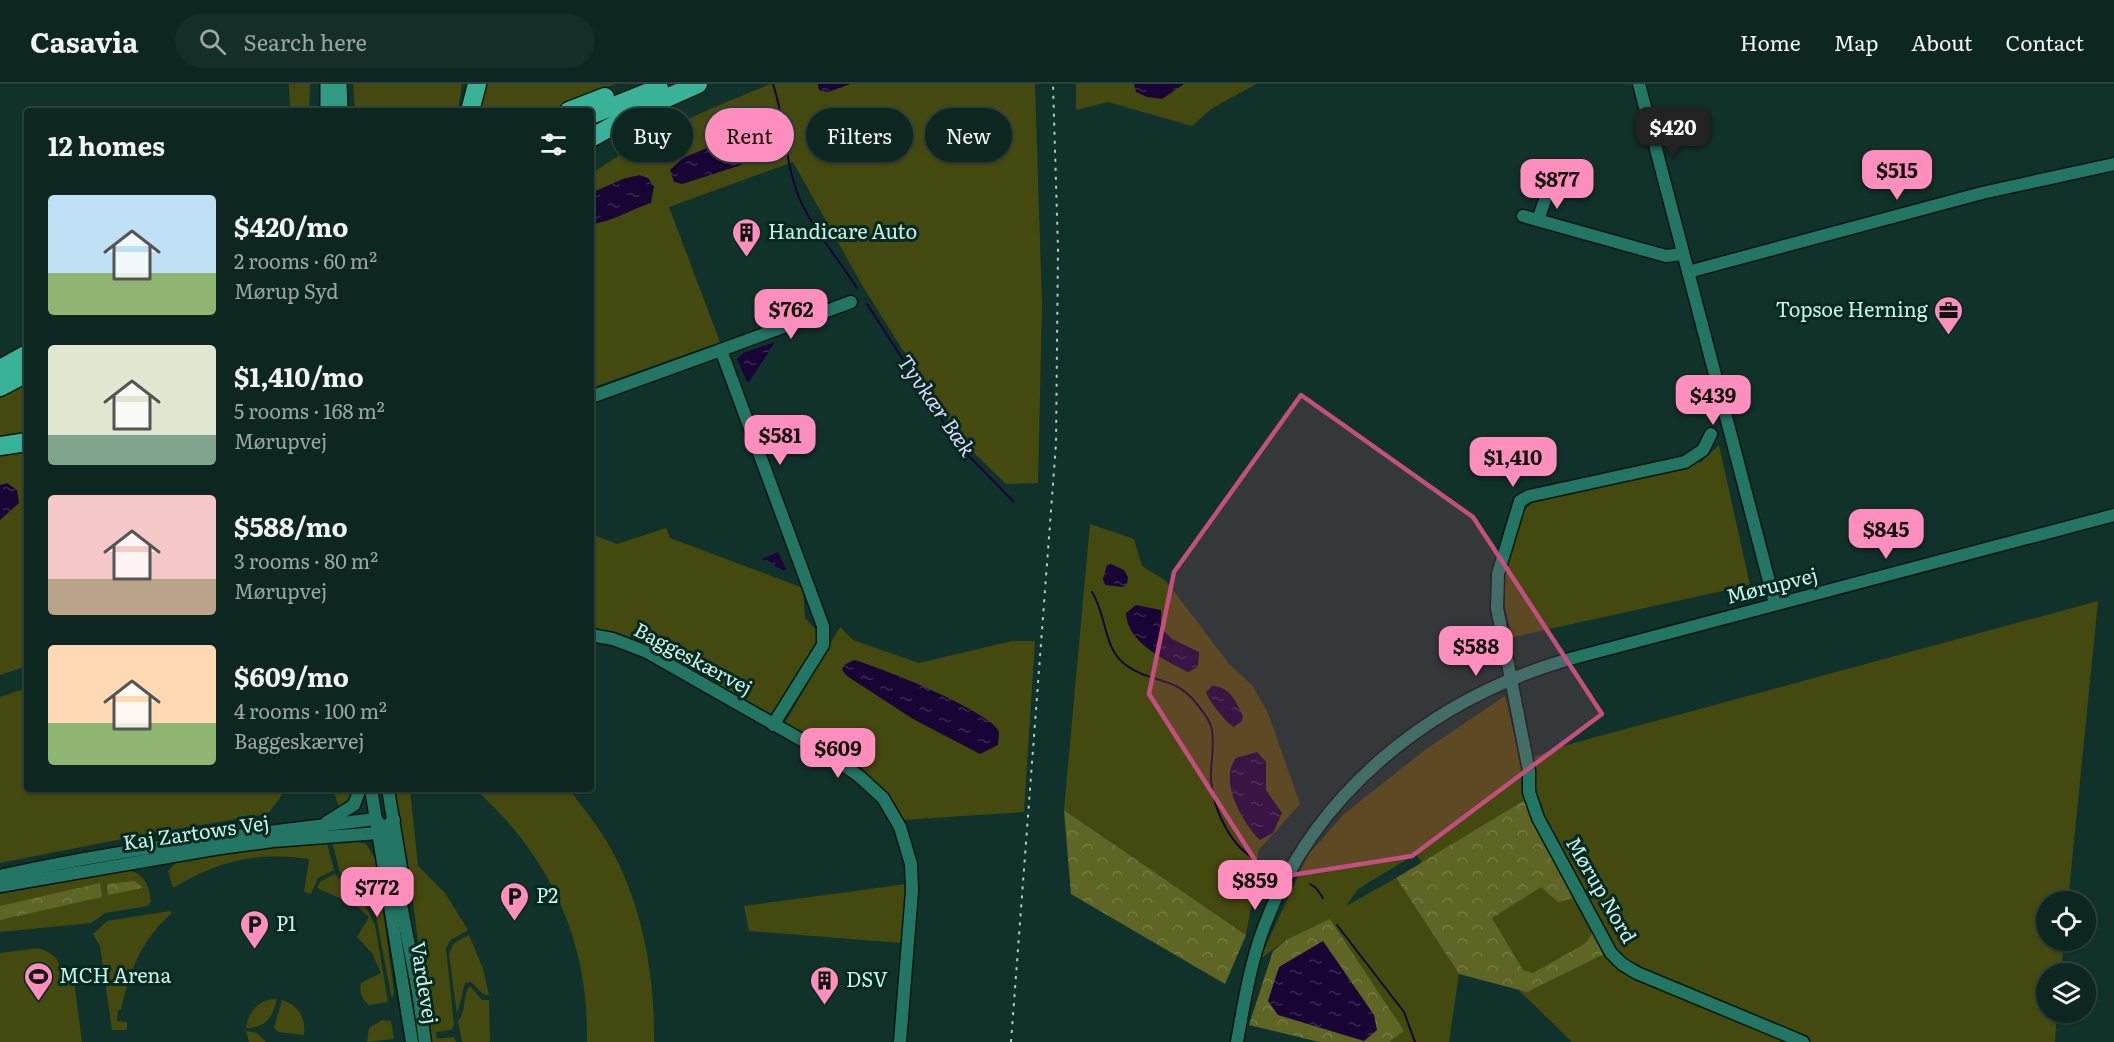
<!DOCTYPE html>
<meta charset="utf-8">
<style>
body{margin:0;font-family:Literata,serif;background:#162e29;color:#f1f3f6;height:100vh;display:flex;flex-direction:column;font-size:22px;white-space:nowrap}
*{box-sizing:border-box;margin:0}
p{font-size:20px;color:#9aa5a5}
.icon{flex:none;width:33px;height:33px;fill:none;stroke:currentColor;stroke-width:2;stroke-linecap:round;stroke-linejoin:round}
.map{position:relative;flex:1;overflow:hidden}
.sheet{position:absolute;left:24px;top:24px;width:570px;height:684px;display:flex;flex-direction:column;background:#0d2620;border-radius:6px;box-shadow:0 2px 4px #0004,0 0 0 2px #2d433e}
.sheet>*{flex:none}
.top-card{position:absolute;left:612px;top:24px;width:570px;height:54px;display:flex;gap:12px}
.tools{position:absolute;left:2036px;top:807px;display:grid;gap:12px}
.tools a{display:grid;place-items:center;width:60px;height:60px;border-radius:50%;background:#0d2620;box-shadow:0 2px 4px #0004,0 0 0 2px #2d433e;font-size:30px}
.price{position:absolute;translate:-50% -51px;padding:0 14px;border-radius:12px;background:#fe8ebc;color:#111;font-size:20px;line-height:39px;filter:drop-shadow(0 2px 3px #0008)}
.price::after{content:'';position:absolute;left:50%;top:36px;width:18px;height:14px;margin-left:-9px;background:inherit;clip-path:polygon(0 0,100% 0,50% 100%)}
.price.active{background:#222;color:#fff}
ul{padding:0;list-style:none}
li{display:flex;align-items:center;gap:18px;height:150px;padding:0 24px}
li span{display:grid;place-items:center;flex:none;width:168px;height:120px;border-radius:6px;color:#555}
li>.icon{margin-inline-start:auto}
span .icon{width:72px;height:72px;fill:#fffc;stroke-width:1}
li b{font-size:26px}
h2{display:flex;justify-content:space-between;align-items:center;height:72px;padding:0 24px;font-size:26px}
.tag{padding:0 21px;border-radius:27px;background:#0d2620;box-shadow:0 2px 4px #0004,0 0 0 2px #2d433e;font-size:21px;line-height:54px}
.tag.active{background:#fe8ebc;color:#111}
header{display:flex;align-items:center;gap:36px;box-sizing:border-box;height:84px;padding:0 30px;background:#0d2620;border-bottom:2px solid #2d433e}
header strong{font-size:28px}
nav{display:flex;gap:33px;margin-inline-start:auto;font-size:21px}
.search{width:420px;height:54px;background:#162e29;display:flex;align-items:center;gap:15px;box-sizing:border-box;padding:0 21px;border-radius:33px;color:#9aa5a5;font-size:22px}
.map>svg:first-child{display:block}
</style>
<header>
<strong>Casavia</strong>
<div class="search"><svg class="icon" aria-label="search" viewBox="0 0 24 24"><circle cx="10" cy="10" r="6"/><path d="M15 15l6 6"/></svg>Search here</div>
<nav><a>Home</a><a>Map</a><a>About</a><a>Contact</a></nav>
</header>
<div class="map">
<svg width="2114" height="958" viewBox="0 0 2114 958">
<defs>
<pattern id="forest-crowns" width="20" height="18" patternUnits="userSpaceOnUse" patternTransform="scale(1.5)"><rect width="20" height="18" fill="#5e6525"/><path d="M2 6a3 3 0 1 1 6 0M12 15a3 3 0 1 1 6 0" fill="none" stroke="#747c45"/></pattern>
<pattern id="water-ripples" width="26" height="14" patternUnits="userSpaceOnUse" patternTransform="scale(1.5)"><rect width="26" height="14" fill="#180535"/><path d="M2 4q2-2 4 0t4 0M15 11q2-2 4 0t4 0" fill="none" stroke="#382a52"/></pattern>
</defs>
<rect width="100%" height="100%" fill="#11322a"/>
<g fill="#444910" fill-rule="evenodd">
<path d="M 289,0 L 310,0 L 309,27 L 290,27 Z"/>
<path d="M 353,0 L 462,0 L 459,20 L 454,27 L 355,27 Z"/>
<path d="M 485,0 L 615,0 L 548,27 L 479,27 Z"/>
<path d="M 771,0 L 818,0 L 819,6 L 828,8 L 850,0 L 1035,0 L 1042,221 L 1038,399 L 1006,400 L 964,359 L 921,295 L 862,201 L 793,78 L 669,123 L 720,258 L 591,304 L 591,140 C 612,138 631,125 651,119 L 600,106 L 591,109 L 591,90 C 647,51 708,25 771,0 ZM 754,44 L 766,77 L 752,75 L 740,81 L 682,100 L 722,59 Z"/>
<path d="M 1076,0 L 1256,0 L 1211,25 L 1192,42 L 1108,18 L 1076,26 Z"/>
<path d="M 27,299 L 27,350 L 0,353 L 0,314 Z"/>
<path d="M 1719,361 L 1750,501 L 1513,553 L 1505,525 L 1505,490 L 1521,429 L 1534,417 L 1701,378 Z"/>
<path d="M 27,368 L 27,582 L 0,591 L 0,372 Z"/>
<path d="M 1090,440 L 1134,455 L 1142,482 L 1166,497 L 1230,581 L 1252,601 L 1268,629 L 1300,720 L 1258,767 L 1257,789 L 1246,851 L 1064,726 Z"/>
<path d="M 666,444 L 670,454 L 803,504 L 805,534 L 816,546 L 816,558 L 772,634 L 651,563 L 591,542 L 591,450 L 617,460 Z"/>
<path d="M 2098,517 L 2068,817 L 2046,818 L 2046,856 L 2064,857 L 2061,889 L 2046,890 L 2046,928 L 2057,929 L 2055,958 L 1572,958 L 1491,879 L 1416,770 L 1358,805 L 1346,822 L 1396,794 L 1459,890 L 1449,958 L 1389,958 L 1404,947 L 1286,856 L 1259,876 L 1308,771 L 1344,730 L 1425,666 L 1505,612 L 1521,678 L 1563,662 Z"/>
<path d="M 840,543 L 853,556 L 919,579 L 1012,557 L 1035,557 L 1024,728 L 902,736 L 885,708 L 862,684 L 784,641 Z"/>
<path d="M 27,604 L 27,705 L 286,705 L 268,730 L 158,748 L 0,779 L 0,613 Z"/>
<path d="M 333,705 L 355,705 L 350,717 L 340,726 Z"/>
<path d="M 394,705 L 410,705 L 418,782 L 445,809 L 468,846 L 451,856 L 446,864 L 454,941 L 451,946 L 436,948 L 437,955 L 454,953 L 456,958 L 431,958 L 408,779 Z"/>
<path d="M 475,705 L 569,705 C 581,722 596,739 607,758 C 642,817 655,890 654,958 L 587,958 C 589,857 550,772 475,705 Z"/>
<path d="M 351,757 L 366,760 L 376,776 L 394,908 L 392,915 L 376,832 L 370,820 L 340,788 L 332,758 Z"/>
<path d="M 327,759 L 334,786 L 318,794 L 311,810 L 304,808 L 309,775 C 253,768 221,776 173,804 L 168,787 L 178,777 L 280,761 Z"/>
<path d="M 128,786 C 145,790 149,801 151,818 L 147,822 L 105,829 L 91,839 L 0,848 L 0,810 Z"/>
<path d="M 335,790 L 365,821 L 375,841 L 388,918 L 369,921 C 362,915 359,908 361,899 L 381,889 L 372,869 L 357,853 L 369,833 L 355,821 L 317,804 L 321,797 Z"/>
<path d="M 906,800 L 901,859 L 749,847 L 744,822 Z"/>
<path d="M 170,827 L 172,829 C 141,856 130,887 121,926 L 118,926 L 117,937 L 127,938 L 127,946 L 112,946 L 100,862 L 93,850 L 107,837 Z"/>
<path d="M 469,851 L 483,885 L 489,911 L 483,910 L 471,898 L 465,899 L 457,930 L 449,870 L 454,859 Z"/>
<path d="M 38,864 C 54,869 58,874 62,889 L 73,888 L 82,958 L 0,958 L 0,869 Z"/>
<path d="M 470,902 L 482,916 L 489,916 L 490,958 L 462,958 L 458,937 C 467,927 462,910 470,902 Z"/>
<path d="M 277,915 C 272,934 267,943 246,944 C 249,926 259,915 277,915 Z"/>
<path d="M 282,916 C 299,921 306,934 304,951 L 278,948 L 274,944 Z"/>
<path d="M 382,936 L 391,937 L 394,955 L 367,958 L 369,944 Z"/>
<path d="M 246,947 L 257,949 L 266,958 L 249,958 Z"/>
</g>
<g fill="url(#forest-crowns)">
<path d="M 1525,716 L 1577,813 L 1558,818 L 1541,803 L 1492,834 L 1523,886 L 1533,889 L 1586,859 L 1594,847 L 1606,869 L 1527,908 L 1459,890 L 1396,794 Z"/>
<path d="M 1064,726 L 1246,851 L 1225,900 L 1071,810 Z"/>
<path d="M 135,797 L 143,804 L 108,811 L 107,800 Z"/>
<path d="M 100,799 L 102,813 L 0,836 L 0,822 Z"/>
<path d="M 1330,835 L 1404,947 L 1389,958 L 1319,958 L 1249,941 L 1273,867 L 1286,856 Z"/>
</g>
<g fill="url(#water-ripples)">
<path d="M 818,0 L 850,0 L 829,8 L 819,6 Z"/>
<path d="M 1134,0 L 1184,0 L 1162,15 L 1147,13 L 1136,8 Z"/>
<path d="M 754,44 L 761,48 L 771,73 L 766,77 L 752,75 L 741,81 L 682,100 L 674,98 L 670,86 L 683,74 Z"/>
<path d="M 639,91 L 648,94 L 654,102 L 651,119 C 631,125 612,138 591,140 L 591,109 L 623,95 Z"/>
<path d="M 775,258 L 748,300 L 737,275 L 743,269 Z"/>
<path d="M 7,399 L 17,406 L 19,419 L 0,436 L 0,401 Z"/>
<path d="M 778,468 L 786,485 L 784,487 L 762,475 Z"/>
<path d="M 1111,480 L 1124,486 L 1128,493 L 1127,500 L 1123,503 L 1105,501 L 1103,495 L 1107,481 Z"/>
<path d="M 1136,521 L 1161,526 L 1161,544 L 1172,555 L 1199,568 L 1198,583 L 1188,588 C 1165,576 1127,559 1126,529 Z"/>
<path d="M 854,576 C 882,584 985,625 999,647 L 998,661 L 980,670 L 913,635 L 847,592 L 842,586 L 844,581 Z"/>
<path d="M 1212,602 C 1230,602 1236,618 1243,632 L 1242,637 L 1234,643 C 1227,640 1208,616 1206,608 Z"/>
<path d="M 1257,668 L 1266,678 L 1266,706 L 1282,729 L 1273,749 L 1260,756 C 1243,739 1218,697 1236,674 Z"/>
<path d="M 1323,857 L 1374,931 L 1377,946 L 1364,957 L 1278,931 L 1268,917 L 1279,883 Z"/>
</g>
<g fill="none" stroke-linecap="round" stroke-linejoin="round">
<g stroke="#180535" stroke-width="2">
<path d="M 773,0 C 786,38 784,80 801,118 C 815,148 839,176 857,204"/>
<path d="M 867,220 L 959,362 L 1014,418"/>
<path d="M 1092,508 C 1107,531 1103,565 1126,581 C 1151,600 1174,591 1196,619 C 1202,626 1208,633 1211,642 C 1216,658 1210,679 1211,696 C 1213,727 1234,771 1265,779"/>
<path d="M 1310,800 L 1316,804 L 1323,814"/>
<path d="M 1337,841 L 1404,928 L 1415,958"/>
</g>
<defs>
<g id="minor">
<path d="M 1639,0 L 1775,520"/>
<path d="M 1523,132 L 1666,172 L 1683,170"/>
<path d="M 1538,136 L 1548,107"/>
<path d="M 1688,188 L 1982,109 L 2114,80"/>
<path d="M 721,266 L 851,218"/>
<path d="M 591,313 L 721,266 L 823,542 L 823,561 L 773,641"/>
<path d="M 1711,350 L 1703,366 L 1685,378 L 1529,412 L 1520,417 L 1498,490 L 1497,524 L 1529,687 L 1529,708 L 1538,734 L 1611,869 L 1622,880 L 1637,889 L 1803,958"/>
<path d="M 591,551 L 613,555 L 647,568 L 835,675 L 860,693 L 883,714 L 900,743 L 911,780 L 912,807 L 900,958"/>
<path d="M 371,705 L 412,958"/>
<path d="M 388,705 L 406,814"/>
<path d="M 327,738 L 354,721 L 360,705"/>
<path d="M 0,792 C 124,764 250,750 376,735 L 387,750 L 418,907"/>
<path d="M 0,802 L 214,765 L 273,757 L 378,749 L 394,736"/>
<path d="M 417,900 L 425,958"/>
<path d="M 1237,958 C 1244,919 1250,880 1264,843 C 1314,708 1431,616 1566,576 L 2114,431"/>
</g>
<g id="major">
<path d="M 328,0 L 328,27"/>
<path d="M 339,0 L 340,27"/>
</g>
<g id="highway">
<path d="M 470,27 L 477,0"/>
<path d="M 569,27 L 605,13"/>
<path d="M 591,31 L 659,4"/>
<path d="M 591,54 L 644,24 L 698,0"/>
<path d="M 0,285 L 27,270"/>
<path d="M 0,303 L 27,289"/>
<path d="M 0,362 L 27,358"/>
</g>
</defs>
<use href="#minor" stroke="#091713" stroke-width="15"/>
<use href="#major" stroke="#091713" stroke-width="18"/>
<use href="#highway" stroke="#091713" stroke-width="21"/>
<use href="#minor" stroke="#237663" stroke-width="12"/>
<use href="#major" stroke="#319a82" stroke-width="15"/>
<use href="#highway" stroke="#3ab297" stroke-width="18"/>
<path stroke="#a6d3c6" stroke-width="2" stroke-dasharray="3 6" stroke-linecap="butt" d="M 1011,958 L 1056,360 L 1058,165 L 1053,0"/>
</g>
<path fill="#c34f7e" fill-opacity="0.2" stroke="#c34f7e" stroke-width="4.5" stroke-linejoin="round" d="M 1301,311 L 1473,433 L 1602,630 L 1412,772 L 1267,795 L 1149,610 L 1174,488 Z"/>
<defs>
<symbol id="building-pin" viewBox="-11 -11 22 30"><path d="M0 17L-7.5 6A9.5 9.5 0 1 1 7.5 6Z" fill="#fe8ebc" stroke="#052820"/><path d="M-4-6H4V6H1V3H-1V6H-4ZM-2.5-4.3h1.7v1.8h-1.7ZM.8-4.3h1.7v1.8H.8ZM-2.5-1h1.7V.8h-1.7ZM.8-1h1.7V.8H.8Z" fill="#111"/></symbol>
<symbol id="office-pin" viewBox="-11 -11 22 30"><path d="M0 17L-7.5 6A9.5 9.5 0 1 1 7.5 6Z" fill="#fe8ebc" stroke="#052820"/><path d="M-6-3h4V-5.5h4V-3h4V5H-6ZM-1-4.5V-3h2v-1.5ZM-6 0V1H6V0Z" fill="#111"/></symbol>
<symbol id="parking-pin" viewBox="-11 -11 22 30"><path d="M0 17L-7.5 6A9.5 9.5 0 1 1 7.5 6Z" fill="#fe8ebc" stroke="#052820"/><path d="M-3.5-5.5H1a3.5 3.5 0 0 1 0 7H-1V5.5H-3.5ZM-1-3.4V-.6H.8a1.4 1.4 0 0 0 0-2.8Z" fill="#111"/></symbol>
<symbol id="stadium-pin" viewBox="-11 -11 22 30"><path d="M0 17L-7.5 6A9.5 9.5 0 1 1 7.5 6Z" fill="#fe8ebc" stroke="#052820"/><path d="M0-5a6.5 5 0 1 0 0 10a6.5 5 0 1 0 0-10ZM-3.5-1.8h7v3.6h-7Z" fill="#111"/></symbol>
</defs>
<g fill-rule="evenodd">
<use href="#building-pin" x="730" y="132" width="33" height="45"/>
<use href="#office-pin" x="1932" y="210" width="33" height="45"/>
<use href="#parking-pin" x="498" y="796" width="33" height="45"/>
<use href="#parking-pin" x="238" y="824" width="33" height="45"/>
<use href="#stadium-pin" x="22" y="876" width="33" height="45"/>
<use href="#building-pin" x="808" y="880" width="33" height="45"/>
</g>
<g text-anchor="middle" stroke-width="6" stroke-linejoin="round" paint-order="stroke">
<g font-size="20" fill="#c5f4e6" stroke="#052820" text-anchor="start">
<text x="768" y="155">Handicare Auto</text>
<text x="1928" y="233" text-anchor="end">Topsoe Herning</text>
<text x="536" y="819">P2</text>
<text x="276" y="847">P1</text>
<text x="59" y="899">MCH Arena</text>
<text x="846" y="903">DSV</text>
</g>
<g font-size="20" fill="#c5f4e6" stroke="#052820">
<text transform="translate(1772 502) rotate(-14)" y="7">Mørupvej</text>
<text transform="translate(693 575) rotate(28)" y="7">Baggeskærvej</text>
<text transform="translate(196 749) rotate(-8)" y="7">Kaj Zartows Vej</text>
<text transform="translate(1601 806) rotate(60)" y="7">Mørup Nord</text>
<text transform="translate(424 899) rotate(81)" y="7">Vardevej</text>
</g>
<g font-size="21" font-style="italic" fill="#dfd8fa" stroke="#052820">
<text transform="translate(936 322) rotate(55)" y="7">Tyvkær Bæk</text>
</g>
</g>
</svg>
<div class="tools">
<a><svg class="icon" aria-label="locate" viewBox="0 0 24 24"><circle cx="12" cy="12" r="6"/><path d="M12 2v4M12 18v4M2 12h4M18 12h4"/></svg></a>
<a><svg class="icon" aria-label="layers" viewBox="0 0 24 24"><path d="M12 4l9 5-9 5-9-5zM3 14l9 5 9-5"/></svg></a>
</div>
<b class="price active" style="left:1673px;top:74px">$420</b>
<b class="price" style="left:1897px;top:117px">$515</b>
<b class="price" style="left:1557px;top:126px">$877</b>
<b class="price" style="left:791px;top:256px">$762</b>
<b class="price" style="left:1713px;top:342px">$439</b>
<b class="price" style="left:780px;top:382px">$581</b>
<b class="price" style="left:1513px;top:404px">$1,410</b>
<b class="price" style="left:1886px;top:476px">$845</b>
<b class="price" style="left:1476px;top:593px">$588</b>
<b class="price" style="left:838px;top:695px">$609</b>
<b class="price" style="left:1255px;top:827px">$859</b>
<b class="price" style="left:377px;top:834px">$772</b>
<div class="top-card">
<a class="tag">Buy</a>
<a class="tag active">Rent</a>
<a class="tag">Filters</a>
<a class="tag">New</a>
</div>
<section class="sheet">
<h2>12 homes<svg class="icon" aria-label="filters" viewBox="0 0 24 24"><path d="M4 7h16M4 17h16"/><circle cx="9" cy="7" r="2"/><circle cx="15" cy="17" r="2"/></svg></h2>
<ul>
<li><span style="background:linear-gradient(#bfe0f5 65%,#8fb573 0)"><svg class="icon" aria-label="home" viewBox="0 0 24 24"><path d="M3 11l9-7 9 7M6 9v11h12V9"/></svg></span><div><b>$420/mo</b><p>2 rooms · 60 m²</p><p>Mørup Syd</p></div></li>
<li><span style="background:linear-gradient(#dfe7d0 75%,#7fa58c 0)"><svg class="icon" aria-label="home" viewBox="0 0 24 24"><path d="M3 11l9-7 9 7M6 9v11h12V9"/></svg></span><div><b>$1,410/mo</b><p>5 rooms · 168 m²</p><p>Mørupvej</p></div></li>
<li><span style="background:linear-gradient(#f6c9c9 70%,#b9a48a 0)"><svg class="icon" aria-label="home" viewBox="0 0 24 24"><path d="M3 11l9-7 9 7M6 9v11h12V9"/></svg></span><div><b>$588/mo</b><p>3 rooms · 80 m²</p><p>Mørupvej</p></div></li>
<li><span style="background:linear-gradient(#ffd9b3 65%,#8fb573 0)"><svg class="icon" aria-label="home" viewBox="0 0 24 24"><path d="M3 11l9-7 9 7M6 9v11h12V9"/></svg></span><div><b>$609/mo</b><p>4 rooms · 100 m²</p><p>Baggeskærvej</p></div></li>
</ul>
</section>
</div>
